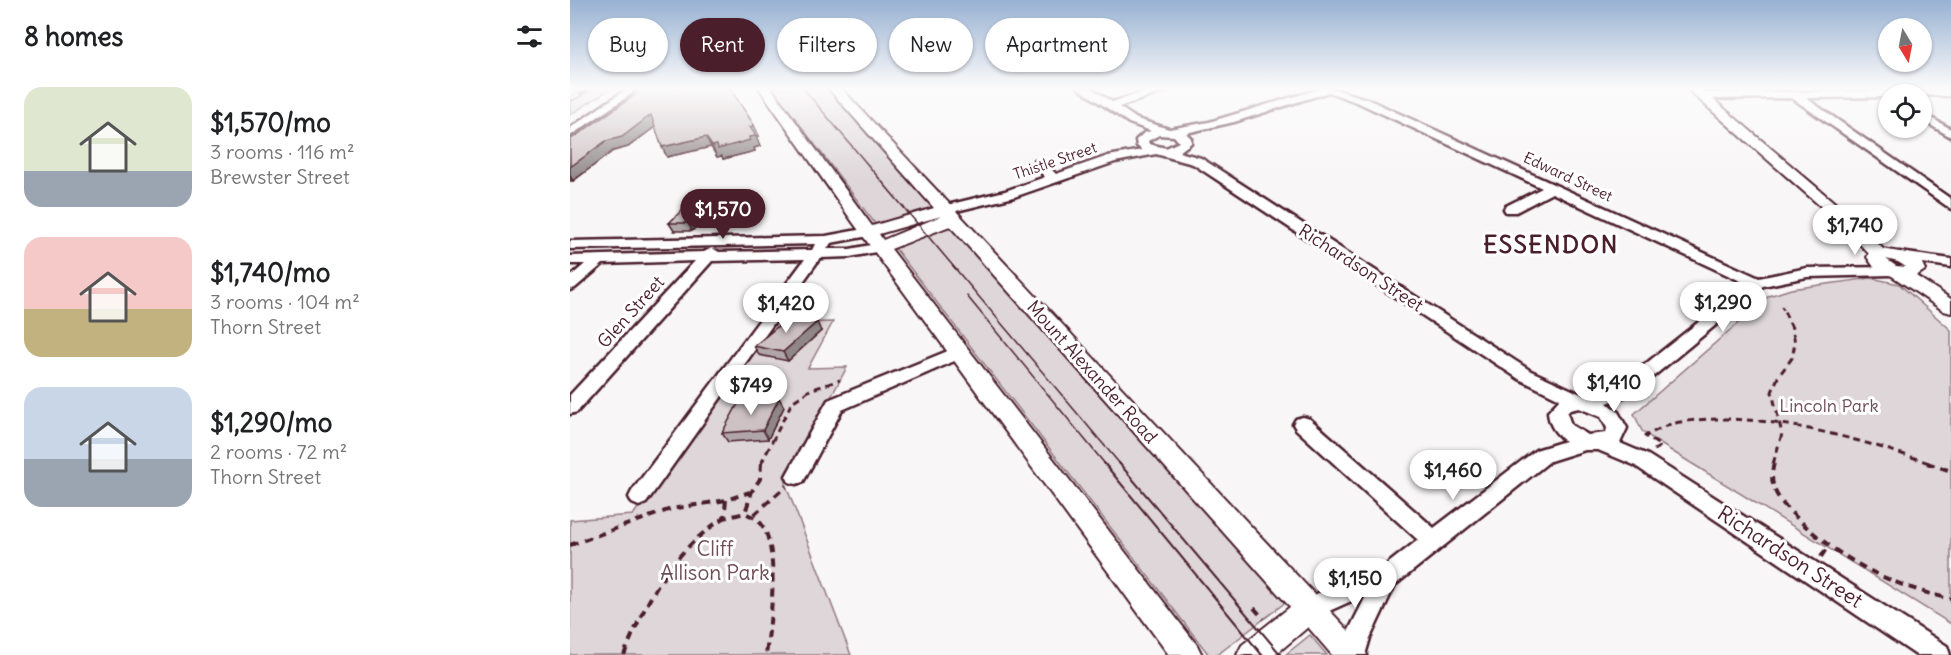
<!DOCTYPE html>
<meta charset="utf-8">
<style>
body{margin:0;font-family:Delius,sans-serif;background:#f2f2f2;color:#202124;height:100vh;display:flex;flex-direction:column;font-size:22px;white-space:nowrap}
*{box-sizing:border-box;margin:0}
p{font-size:20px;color:#757577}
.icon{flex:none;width:33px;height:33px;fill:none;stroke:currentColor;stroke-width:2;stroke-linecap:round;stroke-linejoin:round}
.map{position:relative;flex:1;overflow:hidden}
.side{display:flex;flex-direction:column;background:#fff;width:570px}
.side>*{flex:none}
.top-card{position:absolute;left:18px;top:18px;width:570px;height:54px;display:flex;gap:12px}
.needle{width:39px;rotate:170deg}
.tools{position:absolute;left:1308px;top:18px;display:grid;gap:12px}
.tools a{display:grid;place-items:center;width:54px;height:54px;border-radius:50%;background:#fff;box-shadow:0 2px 4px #0004;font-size:30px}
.price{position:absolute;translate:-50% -51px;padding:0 14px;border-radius:21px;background:#fff;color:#222;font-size:20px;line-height:39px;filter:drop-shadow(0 2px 3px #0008)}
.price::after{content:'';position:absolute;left:50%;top:36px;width:18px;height:14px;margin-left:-9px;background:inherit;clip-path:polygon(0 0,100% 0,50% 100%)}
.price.active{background:#4a1f2b;color:#fff}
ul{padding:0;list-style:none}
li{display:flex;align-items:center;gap:18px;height:150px;padding:0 24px}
li span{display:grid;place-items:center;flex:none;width:168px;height:120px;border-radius:18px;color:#555}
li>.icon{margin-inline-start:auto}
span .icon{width:72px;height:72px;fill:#fffc;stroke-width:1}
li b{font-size:26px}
h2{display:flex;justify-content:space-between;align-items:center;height:72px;padding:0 24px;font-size:26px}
.pill{padding:0 21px;border-radius:27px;background:#fff;box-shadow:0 2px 4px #0004;font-size:21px;line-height:54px}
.pill.active{background:#4a1f2b;color:#fff}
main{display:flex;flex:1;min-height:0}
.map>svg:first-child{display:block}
</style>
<main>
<section class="side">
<h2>8 homes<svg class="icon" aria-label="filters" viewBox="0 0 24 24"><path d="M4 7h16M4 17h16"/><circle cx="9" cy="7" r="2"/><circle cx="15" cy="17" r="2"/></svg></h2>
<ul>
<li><span style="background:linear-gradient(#dfe7d0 70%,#9aa5b1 0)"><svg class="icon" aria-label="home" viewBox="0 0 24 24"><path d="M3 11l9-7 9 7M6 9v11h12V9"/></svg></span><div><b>$1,570/mo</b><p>3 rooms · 116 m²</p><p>Brewster Street</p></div></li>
<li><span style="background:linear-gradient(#f6c9c9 60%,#c2b280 0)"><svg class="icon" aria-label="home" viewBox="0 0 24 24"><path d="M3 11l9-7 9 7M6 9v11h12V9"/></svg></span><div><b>$1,740/mo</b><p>3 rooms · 104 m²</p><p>Thorn Street</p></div></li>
<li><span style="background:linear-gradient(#c9d6e8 60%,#9aa5b1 0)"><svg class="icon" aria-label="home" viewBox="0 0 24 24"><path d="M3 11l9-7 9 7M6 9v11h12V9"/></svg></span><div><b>$1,290/mo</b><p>2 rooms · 72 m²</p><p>Thorn Street</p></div></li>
</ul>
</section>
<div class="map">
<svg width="1381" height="655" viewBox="0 0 1381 655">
<rect width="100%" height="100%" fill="#f8f6f7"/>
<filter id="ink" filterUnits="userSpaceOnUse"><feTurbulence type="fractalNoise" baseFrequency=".0167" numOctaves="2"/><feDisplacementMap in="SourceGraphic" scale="12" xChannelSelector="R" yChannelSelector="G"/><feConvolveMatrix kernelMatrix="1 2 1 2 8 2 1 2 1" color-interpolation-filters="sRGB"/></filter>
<g filter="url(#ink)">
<g fill="#ded6d9" stroke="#947a82" stroke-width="1.5">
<path d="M 26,88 L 42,88 L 0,115 L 0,102 Z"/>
<path d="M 202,88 L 256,88 L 364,209 L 306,225 Z"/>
<path d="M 379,225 L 716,602 L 647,655 L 639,655 L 324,247 Z"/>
<path d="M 1301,278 L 1329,284 L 1381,330 L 1381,624 L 1092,445 L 1072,431 L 1064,414 L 1199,296 L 1221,289 Z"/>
<path d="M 263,322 L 238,368 L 277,367 L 215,483 L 281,655 L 0,655 L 0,520 L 63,515 L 198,323 Z"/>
<path d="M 740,635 L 757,655 L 715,655 Z"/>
</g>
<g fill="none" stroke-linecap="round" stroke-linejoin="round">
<defs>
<g id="minor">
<path d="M 58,88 L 70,88 L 0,136 L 0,128 Z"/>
<path d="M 508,88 L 521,88 L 542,102 L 588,88 L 605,88 L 549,107 L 567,119 L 599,129 L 639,122 L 753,88 L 764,89 L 797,99 L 1189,278 L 1237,268 L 1326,267 L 1329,270 L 1326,273 L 1321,275 L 1237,277 L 1193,286 L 1062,394 L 1037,403 L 1048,412 L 1057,428 L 1050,443 L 1078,455 L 1377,646 L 1380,655 L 1346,655 L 1064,465 L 1028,450 L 1015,450 L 980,461 L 825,585 L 800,638 L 795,655 L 771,655 L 776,636 L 797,594 L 739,620 L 731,617 L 727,609 L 731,601 L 779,579 L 811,569 L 848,540 L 726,429 L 723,424 L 726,419 L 733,417 L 740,419 L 864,528 L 966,450 L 995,441 C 985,433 979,425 978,412 L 990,399 L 949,379 L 623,164 L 586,154 L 545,162 L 444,197 L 374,214 L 369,213 L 367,210 L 369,207 L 435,191 L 475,177 L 463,164 L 465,161 L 473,161 L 486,174 L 538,156 L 572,150 L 567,146 L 566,140 L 574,133 L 581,131 L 559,123 ZM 759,92 L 789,103 L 972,188 L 936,206 L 934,209 L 936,212 L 946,212 L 982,193 L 1177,284 L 1050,384 L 1018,396 L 1013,395 L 961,371 L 631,158 L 609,152 L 621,143 L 621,138 L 616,133 L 664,122 ZM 589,135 L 604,136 L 609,142 L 596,148 L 579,144 L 578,141 ZM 1009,408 L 1031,417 L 1037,428 L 1036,433 L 1018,435 L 1001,425 L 997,413 L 1000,410 Z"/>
<path d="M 1381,90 L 1381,96 L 1318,94 L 1318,97 L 1236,98 L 1381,199 L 1381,209 L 1222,98 L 1131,99 L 1126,96 L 1131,93 Z"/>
<path d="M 1352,113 L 1381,129 L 1381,137 L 1352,120 Z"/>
<path d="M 299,228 L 304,229 L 306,232 L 304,235 L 261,243 L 257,249 L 280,249 L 311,243 L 316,244 L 318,247 L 316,250 L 280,257 L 250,258 L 76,503 L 69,506 L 62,503 L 59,497 L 62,491 L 235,259 L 142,261 L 7,412 L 0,414 L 0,395 L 125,261 L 33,264 L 5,288 L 0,290 L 0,277 L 15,264 L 0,264 L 0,256 L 134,252 L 142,248 L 149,252 L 242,250 L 245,244 L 0,249 L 0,241 L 256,236 Z"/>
<path d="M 1329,252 L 1381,259 L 1381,267 L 1324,259 L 1322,256 Z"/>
<path d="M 390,346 L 396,348 L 399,352 L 396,356 L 272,410 L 233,482 L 226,484 L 219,482 L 216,476 L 258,400 Z"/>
</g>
<g id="major">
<path d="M 189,88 L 201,88 L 302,226 L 364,208 L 258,88 L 271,88 L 792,645 L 797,655 L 762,655 L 738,627 L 705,655 L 667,655 L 672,645 L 720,607 L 380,226 L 321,249 L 627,645 L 632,655 L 599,655 L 282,221 ZM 371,216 L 313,240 L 309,234 Z"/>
<path d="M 1116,88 L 1130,88 L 1285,220 L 1313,249 L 1340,254 L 1351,261 L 1355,270 L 1346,276 L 1381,299 L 1381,313 L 1374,311 L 1322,276 L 1306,270 L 1297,257 L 1299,254 L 1273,226 ZM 1316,259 L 1328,262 L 1336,267 L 1326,266 Z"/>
</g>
</defs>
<use href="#minor" stroke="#4a1f2b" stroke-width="5"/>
<use href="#major" stroke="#4a1f2b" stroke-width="4"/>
<path stroke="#4a1f2b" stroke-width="2" stroke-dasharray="4.5 3" stroke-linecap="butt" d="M 1211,306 L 1214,311"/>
<g stroke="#4a1f2b" stroke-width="3" stroke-dasharray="7 5" stroke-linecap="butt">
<path d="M 1084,450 L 1091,446 L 1075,436 C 1084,432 1095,425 1105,423 C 1184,408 1287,438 1362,464"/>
<path d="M 191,464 L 222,402 L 240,390 L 270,380"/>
<path d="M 1203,464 L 1212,434 L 1202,392 L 1208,377 L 1222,358 L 1225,343 L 1222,328 L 1213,309"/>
</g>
<g stroke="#4a1f2b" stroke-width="4" stroke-dasharray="8 6" stroke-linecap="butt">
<path d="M 191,463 L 190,479 L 182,491 L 175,513 C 179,515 184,517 188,520 C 212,543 200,624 196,655"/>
<path d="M 1204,463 C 1197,488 1210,502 1227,518 C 1271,561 1322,586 1381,599"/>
<path d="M 1357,463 L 1381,471"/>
<path d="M 156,500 L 154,518 L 175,513"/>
<path d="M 184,515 L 216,486"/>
<path d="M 0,545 L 101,509 L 156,500 L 180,492"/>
<path d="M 1251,557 L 1258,546"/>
<path d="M 684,608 L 694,619"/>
<path d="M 54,655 C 76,600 102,551 154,518"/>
</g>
<use href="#minor" fill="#fff" fill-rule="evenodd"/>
<use href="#major" fill="#fff" fill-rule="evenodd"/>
<g stroke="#4a1f2b" stroke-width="1.5">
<path d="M 233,88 L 550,464"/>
<path d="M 397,296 L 535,464"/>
</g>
<g stroke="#4a1f2b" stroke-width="2">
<path d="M 534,463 L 692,655"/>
<path d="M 549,463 L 711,655"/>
</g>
<defs>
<path id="rail" d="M 0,99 L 21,88"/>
</defs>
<use href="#rail" stroke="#4a1f2b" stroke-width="4.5"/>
<use href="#rail" stroke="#fff" stroke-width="3" stroke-dasharray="10" stroke-linecap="butt"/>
</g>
<g fill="#b0a6a9" stroke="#4a1f2b" stroke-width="1.5">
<path d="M 67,88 L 162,88 L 160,89 L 189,136 L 186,136 L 190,146 L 184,148 L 185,151 L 153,159 L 152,156 L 147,157 L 141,147 L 97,157 L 85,127 L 58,147 L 43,151 L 3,181 L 0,181 L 0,140 L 63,96 L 62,95 L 64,94 L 63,92 Z"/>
<path d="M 131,209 L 135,217 L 122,231 L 104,231 L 99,223 Z"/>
<path d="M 251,331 L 218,361 L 189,355 L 184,346 Z"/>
<path d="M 209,398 L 214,407 L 198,439 L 158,442 L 152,433 Z"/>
</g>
<g fill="#908789" stroke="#4a1f2b" stroke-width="1.5">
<path d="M 81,115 L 86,126 L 58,147 L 43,151 L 3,181 L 0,176 L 0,167 L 36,141 Z"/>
<path d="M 184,125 L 189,136 L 186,136 L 190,146 L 184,148 L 185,151 L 153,159 L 152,156 L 147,157 L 142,146 L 179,137 L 180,127 Z"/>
<path d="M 136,137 L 141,147 L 97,157 L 92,147 Z"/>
<path d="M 131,209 L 135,217 L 122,231 L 118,223 Z"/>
<path d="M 247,322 L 251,331 L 218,361 L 213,352 Z"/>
<path d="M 209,398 L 214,407 L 198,439 L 193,430 Z"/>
</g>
<g fill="#cdc1c4" stroke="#4a1f2b" stroke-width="1.5">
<path d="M 67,88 L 160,88 L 184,125 L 180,127 L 186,136 L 179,137 L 180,140 L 148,149 L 147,145 L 142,146 L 136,137 L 92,147 L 81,115 L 52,137 L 36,141 L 0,167 L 0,140 L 65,95 L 62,95 L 67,91 L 63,92 Z"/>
<path d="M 131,209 L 118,223 L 99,223 L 112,210 Z"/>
<path d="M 219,317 L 247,322 L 213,352 L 184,346 Z"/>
<path d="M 209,398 L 193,430 L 152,433 L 169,402 Z"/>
</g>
</g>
<linearGradient id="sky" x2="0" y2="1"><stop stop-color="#97b1d2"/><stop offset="0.49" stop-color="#fcfbfb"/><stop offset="1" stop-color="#fcfbfb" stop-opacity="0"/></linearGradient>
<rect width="1381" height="180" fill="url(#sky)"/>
<g text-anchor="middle" stroke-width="6" stroke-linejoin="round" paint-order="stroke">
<g font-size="15" fill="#4a1f2b" stroke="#fff">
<text transform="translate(485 161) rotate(-19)" y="5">Thistle Street</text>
<text transform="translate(998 177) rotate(25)" y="5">Edward Street</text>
</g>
<g font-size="18" fill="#4a1f2b" stroke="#fff">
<text transform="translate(791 268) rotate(33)" y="6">Richardson Street</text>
<text transform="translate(61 312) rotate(-48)" y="6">Glen Street</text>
<text transform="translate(522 372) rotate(48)" y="6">Mount Alexander Road</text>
</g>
<g font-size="18" fill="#6f4d56" stroke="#fff">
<text x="1259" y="412">Lincoln Park</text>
</g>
<g font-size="21" fill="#6f4d56" stroke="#fff">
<text x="145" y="556">Cliff<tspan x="145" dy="24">Allison Park</tspan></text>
</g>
<g font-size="21" fill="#4a1f2b" stroke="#fff">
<text transform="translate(1220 557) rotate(33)" y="7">Richardson Street</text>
</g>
<g font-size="24" font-weight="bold" letter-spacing="1.5" fill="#4a1f2b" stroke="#fff">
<text x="981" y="253">ESSENDON</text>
</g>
</g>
</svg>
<div class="tools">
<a><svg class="needle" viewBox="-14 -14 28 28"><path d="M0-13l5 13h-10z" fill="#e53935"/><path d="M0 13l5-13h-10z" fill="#757577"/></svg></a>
<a><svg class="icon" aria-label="locate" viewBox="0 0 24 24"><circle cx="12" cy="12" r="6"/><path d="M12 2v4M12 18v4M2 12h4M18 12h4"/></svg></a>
</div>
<b class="price active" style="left:153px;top:240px">$1,570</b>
<b class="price" style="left:1285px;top:256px">$1,740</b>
<b class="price" style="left:1153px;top:333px">$1,290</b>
<b class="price" style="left:216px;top:334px">$1,420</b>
<b class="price" style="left:1044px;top:413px">$1,410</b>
<b class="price" style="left:181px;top:416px">$749</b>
<b class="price" style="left:883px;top:501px">$1,460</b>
<b class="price" style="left:785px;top:609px">$1,150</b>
<div class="top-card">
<a class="pill">Buy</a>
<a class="pill active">Rent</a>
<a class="pill">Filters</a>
<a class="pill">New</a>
<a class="pill">Apartment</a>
</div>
</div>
</main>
